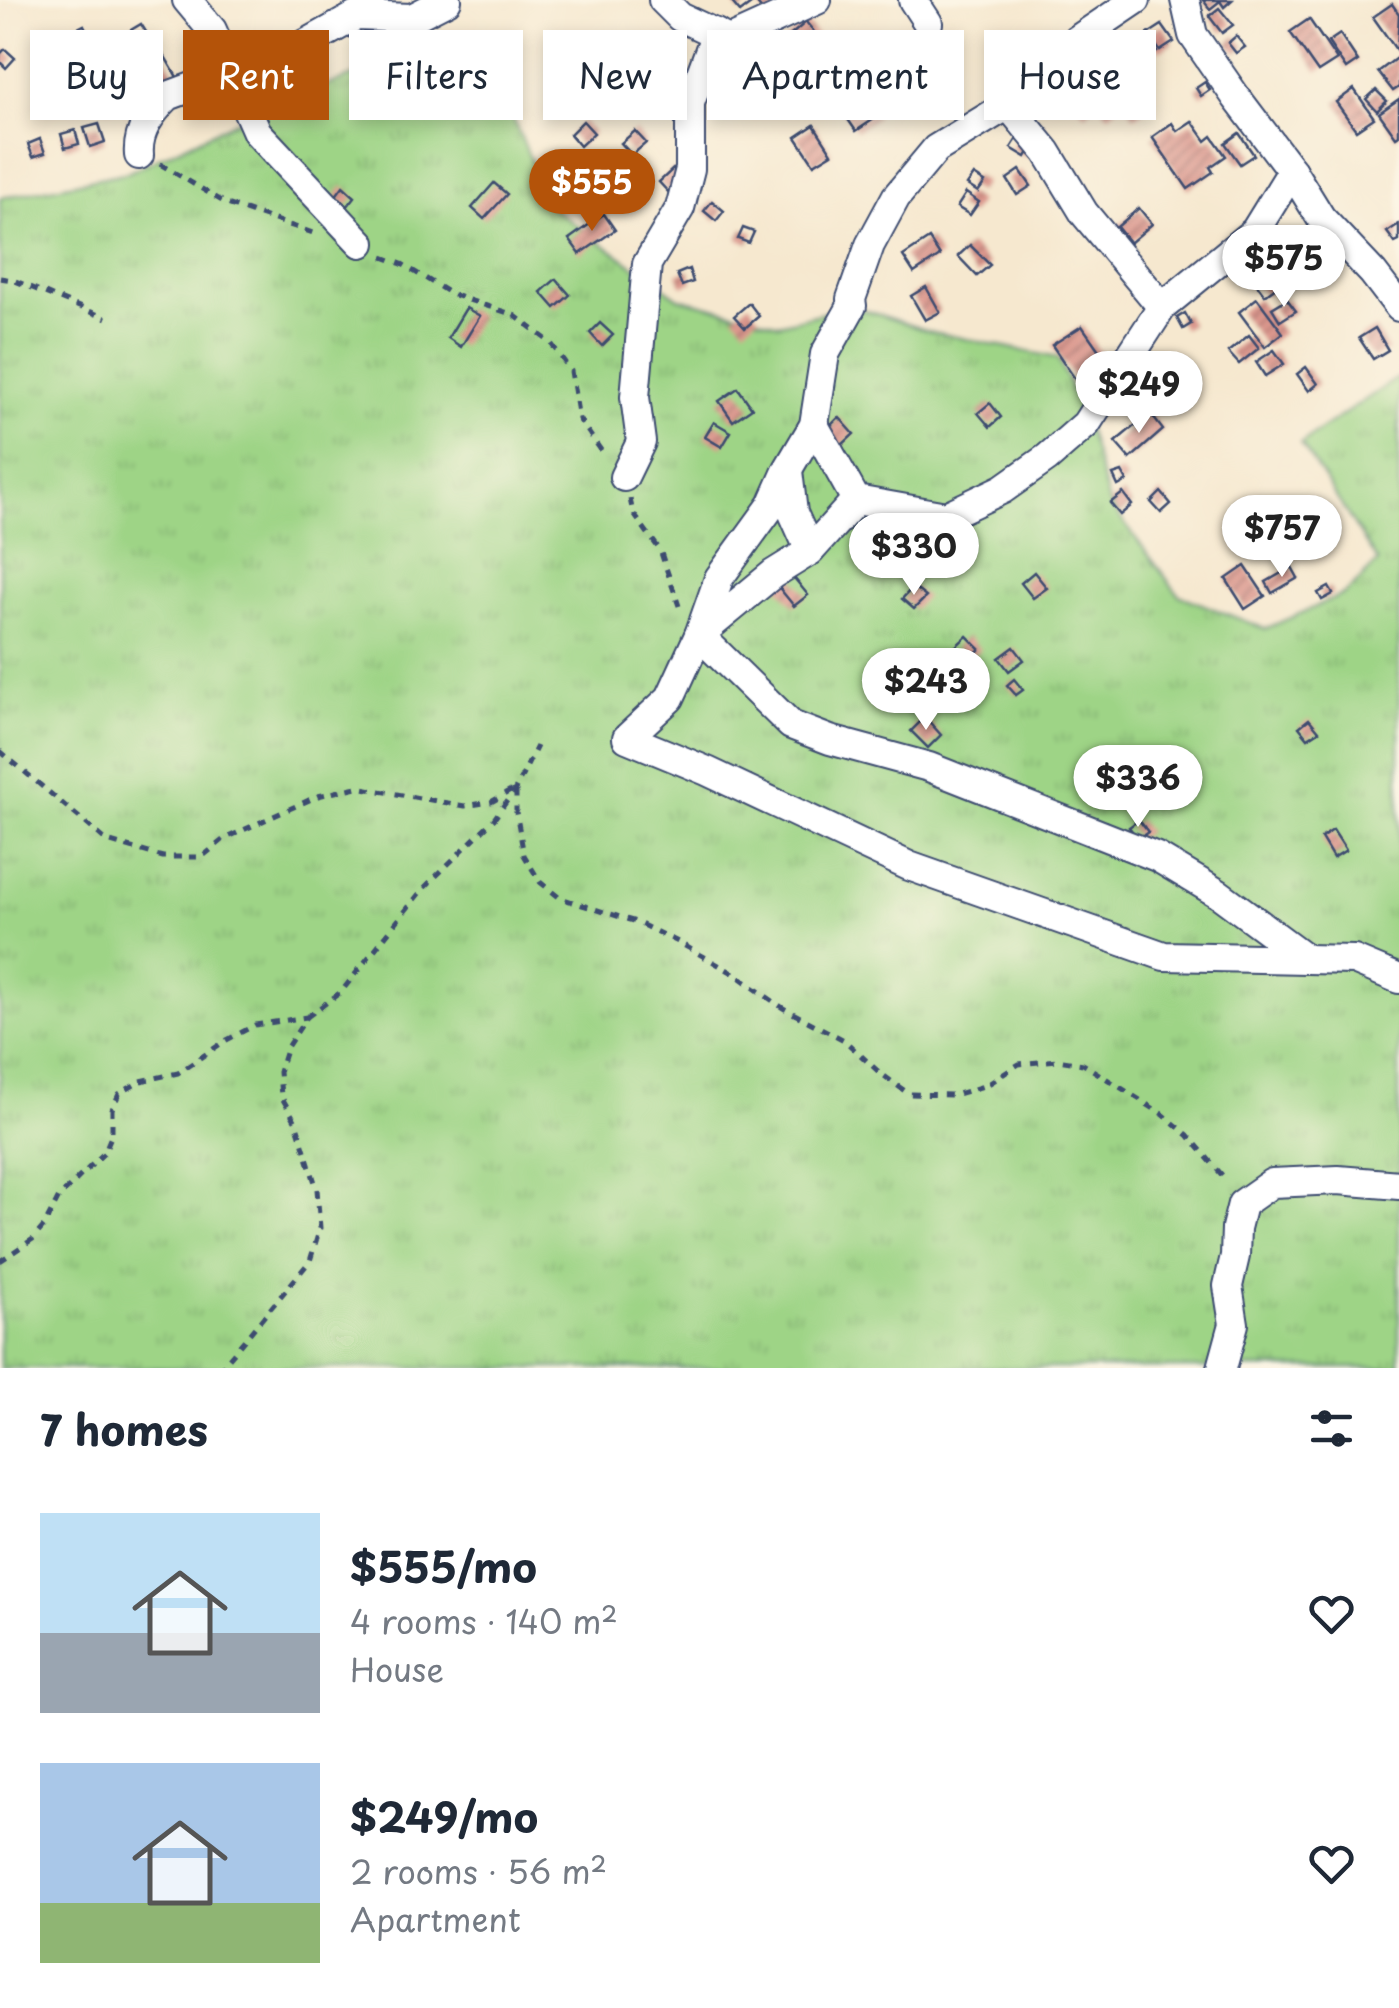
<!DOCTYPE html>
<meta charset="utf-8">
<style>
body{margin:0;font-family:"Playpen Sans",sans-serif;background:#f2f2f3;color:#1f2937;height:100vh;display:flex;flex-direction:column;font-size:38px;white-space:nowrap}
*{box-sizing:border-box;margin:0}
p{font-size:32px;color:#747a83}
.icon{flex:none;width:55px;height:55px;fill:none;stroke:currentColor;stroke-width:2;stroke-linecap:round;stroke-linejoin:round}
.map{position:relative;height:1368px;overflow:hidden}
.details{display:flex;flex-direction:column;background:#fff;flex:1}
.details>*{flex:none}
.guide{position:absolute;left:30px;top:30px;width:1340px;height:90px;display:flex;gap:20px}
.price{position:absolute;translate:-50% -85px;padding:0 22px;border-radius:35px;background:#fff;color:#222;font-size:32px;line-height:65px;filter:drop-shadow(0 2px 5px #0008)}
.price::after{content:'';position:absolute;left:50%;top:60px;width:30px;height:22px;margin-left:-15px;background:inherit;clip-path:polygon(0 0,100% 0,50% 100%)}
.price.on{background:#b45309;color:#fff}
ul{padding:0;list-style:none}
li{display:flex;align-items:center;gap:30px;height:250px;padding:0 40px}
li span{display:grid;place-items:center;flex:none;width:280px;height:200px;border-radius:0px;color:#555}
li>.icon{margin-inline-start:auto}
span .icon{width:120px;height:120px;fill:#fffc;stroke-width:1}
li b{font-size:42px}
h2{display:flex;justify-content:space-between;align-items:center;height:120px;padding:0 40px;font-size:42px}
.chip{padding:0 35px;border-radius:0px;background:#fff;box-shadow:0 5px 15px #0003;font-size:35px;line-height:90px}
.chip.on{background:#b45309;color:#fff}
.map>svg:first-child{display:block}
</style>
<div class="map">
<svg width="1399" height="1368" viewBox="0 0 1399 1368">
<defs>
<pattern id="grass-tufts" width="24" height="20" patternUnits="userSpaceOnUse" patternTransform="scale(2.5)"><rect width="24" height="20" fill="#9ed486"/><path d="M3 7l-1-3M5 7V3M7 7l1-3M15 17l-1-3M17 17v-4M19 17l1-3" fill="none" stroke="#88b676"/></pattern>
<pattern id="building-hatch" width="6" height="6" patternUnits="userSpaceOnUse" patternTransform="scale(2.5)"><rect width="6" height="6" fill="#db978d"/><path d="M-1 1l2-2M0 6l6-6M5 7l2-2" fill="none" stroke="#b17c76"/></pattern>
</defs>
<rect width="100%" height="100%" fill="#fcf5e5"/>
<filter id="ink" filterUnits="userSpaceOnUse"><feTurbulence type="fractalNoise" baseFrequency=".01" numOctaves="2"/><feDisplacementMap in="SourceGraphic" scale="20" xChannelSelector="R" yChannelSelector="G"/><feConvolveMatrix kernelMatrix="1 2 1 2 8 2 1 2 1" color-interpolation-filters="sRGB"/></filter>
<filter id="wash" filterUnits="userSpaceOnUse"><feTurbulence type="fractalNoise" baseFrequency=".0048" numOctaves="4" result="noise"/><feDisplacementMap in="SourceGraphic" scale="40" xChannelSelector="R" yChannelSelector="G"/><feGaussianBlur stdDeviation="2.25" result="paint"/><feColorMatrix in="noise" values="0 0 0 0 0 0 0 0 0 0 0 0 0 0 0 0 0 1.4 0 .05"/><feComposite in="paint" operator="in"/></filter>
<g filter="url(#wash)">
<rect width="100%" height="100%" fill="#f6e8cf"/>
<path fill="url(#grass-tufts)" stroke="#5c8272" stroke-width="2.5" d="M 398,59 L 493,72 L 551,207 L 679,298 L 779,324 L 852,306 L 928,331 L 1058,358 L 1086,424 L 1109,503 L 1179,595 L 1265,629 L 1345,594 L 1378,562 L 1301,443 L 1399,377 L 1399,1368 L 0,1368 L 0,198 L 129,172 L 251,114 Z"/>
<g id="blocks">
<g fill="url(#building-hatch)">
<path d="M 730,0 L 783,0 L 785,2 L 767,16 L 755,1 L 740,12 Z"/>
<path d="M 1203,0 L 1232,0 L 1224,7 L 1220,1 L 1210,9 Z"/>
<path d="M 1392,4 L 1399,14 L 1397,51 L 1373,17 Z"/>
<path d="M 1219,8 L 1233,25 L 1222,33 L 1209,16 Z"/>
<path d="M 1309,19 L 1337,60 L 1318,72 L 1290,32 Z"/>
<path d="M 806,22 L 824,44 L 796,67 L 778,46 Z"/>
<path d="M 141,24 L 155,46 L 121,65 L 113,50 L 126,44 L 121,36 Z"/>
<path d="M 84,25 L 90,37 L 79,43 L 72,31 Z"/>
<path d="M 1162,25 L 1174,42 L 1160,51 L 1148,34 Z"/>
<path d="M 1340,34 L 1358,61 L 1346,69 L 1328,42 Z"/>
<path d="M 95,36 L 113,67 L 92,78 L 74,48 Z"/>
<path d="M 1236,36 L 1245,47 L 1236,53 L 1228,43 Z"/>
<path d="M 1147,38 L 1157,52 L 1130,70 L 1120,57 Z"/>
<path d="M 58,44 L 77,75 L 59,86 L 40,54 Z"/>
<path d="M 5,49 L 15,58 L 6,68 L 0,62 L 0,54 Z"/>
<path d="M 164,55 L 177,77 L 157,88 L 144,67 Z"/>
<path d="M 1399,56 L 1399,87 L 1393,91 L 1378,72 Z"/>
<path d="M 837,68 L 851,84 L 826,105 L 812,89 Z"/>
<path d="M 764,76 L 775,91 L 765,99 L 753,86 Z"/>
<path d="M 118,77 L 129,100 L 109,110 L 98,88 Z"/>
<path d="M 555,79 L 570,84 L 566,95 L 551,89 Z"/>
<path d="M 1096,80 L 1118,107 L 1108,115 L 1098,103 L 1085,114 L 1072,99 Z"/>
<path d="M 1205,82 L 1210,90 L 1201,96 L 1196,88 Z"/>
<path d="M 1354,89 L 1374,118 L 1356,130 L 1336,102 Z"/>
<path d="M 1376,90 L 1387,101 L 1377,111 L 1366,99 Z"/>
<path d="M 858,91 L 877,117 L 856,131 L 838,105 Z"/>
<path d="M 1137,99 L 1144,110 L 1134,117 L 1127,106 Z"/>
<path d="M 1399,99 L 1399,135 L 1396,137 L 1379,113 Z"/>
<path d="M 583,121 L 594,133 L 580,146 L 570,134 Z"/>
<path d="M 1192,121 L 1206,141 L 1212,136 L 1226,156 L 1210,167 L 1213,172 L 1188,189 L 1152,137 L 1172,123 L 1177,131 Z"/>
<path d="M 99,124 L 105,142 L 90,147 L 84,128 Z"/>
<path d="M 814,125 L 832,153 L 814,164 L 796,137 Z"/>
<path d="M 75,130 L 79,144 L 65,148 L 61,134 Z"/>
<path d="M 635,131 L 646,143 L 632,155 L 621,143 Z"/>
<path d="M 1239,133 L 1254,155 L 1240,164 L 1225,143 Z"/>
<path d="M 1020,134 L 1034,143 L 1026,157 L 1011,148 Z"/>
<path d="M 40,139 L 45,153 L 33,157 L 28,144 Z"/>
<path d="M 673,169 L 684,181 L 670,194 L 659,182 Z"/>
<path d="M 1020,170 L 1031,186 L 1017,195 L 1007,179 Z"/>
<path d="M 974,175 L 985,182 L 978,192 L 967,185 Z"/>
<path d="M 629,177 L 639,190 L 621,205 L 610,192 Z"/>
<path d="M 494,183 L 507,194 L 484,219 L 472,208 Z"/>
<path d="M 343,186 L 355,197 L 347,207 L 335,197 Z"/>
<path d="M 966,193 L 979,202 L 970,215 L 957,207 Z"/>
<path d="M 712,201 L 724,211 L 716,221 L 704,211 Z"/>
<path d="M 1139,208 L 1152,224 L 1130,243 L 1117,227 Z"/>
<path d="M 604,214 L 615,230 L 580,254 L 569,239 Z"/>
<path d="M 1399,224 L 1399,241 L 1395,243 L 1387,232 Z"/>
<path d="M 743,228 L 754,232 L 749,243 L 738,239 Z"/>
<path d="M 929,239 L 940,256 L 914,273 L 903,256 Z"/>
<path d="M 970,245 L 990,265 L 977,276 L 958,256 Z"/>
<path d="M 1271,248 L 1292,275 L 1265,295 L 1245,269 Z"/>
<path d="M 689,269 L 693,282 L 682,286 L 677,274 Z"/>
<path d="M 556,279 L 570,295 L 555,308 L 541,292 Z"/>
<path d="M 926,287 L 940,312 L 925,320 L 911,296 Z"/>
<path d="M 1257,298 L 1283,333 L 1265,347 L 1239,312 Z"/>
<path d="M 1287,299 L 1296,311 L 1280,321 L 1272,308 Z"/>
<path d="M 749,303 L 759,316 L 745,328 L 734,316 Z"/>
<path d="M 466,308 L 480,316 L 461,347 L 448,338 Z"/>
<path d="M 1185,313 L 1191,324 L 1183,329 L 1177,318 Z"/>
<path d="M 600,323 L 613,335 L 602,346 L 590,333 Z"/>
<path d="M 1082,326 L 1105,359 L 1075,379 L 1052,345 Z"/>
<path d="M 1375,328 L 1388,350 L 1373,359 L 1359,338 Z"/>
<path d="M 1249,335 L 1259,348 L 1239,364 L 1228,352 Z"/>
<path d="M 1274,350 L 1284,364 L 1265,376 L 1256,362 Z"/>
<path d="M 1306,367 L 1318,384 L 1309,391 L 1297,374 Z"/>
<path d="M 738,388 L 752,408 L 733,421 L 719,401 Z"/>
<path d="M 990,403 L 1001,417 L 990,427 L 978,413 Z"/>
<path d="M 1150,413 L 1163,430 L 1130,459 L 1115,442 Z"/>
<path d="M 839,417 L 854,434 L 840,447 L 825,431 Z"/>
<path d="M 714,422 L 731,432 L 722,447 L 705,437 Z"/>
<path d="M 1122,472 L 1127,481 L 1118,486 L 1113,475 Z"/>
<path d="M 1161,492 L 1171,504 L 1161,513 L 1151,502 Z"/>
<path d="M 1123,493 L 1132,505 L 1120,515 L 1110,503 Z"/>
<path d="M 940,532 L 946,544 L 935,550 L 928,538 Z"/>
<path d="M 891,546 L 903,559 L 892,570 L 879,557 Z"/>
<path d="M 1245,566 L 1265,596 L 1245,609 L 1226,579 Z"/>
<path d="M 1292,567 L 1298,578 L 1272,593 L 1266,582 Z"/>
<path d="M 1034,572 L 1047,588 L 1033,598 L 1021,583 Z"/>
<path d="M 790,573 L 808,595 L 794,606 L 776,584 Z"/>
<path d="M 913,587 L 926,597 L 914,609 L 902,599 Z"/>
<path d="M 1329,587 L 1333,594 L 1322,600 L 1318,593 Z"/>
<path d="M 967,636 L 980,649 L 968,660 L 955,647 Z"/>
<path d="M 1014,647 L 1024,660 L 1009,671 L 999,658 Z"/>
<path d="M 1014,679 L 1023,690 L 1016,695 L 1007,685 Z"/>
<path d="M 925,717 L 941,735 L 928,748 L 911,731 Z"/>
<path d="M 1309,719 L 1319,731 L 1308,738 L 1299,727 Z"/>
<path d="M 1139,820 L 1148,832 L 1138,839 L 1129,827 Z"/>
<path d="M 1333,830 L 1346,850 L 1333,858 L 1321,838 Z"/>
</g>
</g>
</g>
<g filter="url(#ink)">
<use href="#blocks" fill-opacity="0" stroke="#3c4b6f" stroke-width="2.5"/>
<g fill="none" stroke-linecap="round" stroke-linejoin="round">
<defs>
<g id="street">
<path d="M 187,0 L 212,30 L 257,132 L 361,243"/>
<path d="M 663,0 L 680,17 L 729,40 L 817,0"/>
<path d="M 913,0 L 928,23"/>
<path d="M 1136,0 L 1056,54 L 1008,105 L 936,149 L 896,197 L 870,245 L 851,299 L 852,306 L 825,354 L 814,425 L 788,469 L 772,505 L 719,578 L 699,635 L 791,725 L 830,740 L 929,767 L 1157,857 L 1219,894 L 1304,957"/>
<path d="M 1185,0 L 1193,35 L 1236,97 L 1292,171 L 1321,218 L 1373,273 L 1399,307"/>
<path d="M 1008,105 L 1047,152 L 1084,213 L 1162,307"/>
<path d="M 139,155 C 137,131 151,113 168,96 L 302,46 L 356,16 L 412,18 L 447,0"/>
<path d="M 814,425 L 856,500 L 946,516 L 1003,489 L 1047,458 L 1086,424 L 1162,307 L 1255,231 L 1292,171"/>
<path d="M 788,471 L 793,513 L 810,551"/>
<path d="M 624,477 L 641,442 L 635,397 L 647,264 L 680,208 L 690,169 L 690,103 L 716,33"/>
<path d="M 856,500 L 810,551 L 773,574 L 699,635 L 670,698 L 627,738 L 707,771 L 909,866 L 1164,956 L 1354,960 L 1399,979"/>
<path d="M 1222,1368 L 1234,1324 L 1228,1286 L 1235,1256 L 1236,1228 L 1242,1204 L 1272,1183 L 1338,1180 L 1399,1185"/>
</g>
</defs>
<use href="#street" stroke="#3c4b6f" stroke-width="32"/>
<g stroke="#3c4b6f" stroke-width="5" stroke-dasharray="8 8" stroke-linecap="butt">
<path d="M 160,164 L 227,204 L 313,233"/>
<path d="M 383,257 L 402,264 L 451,294 L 514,315 L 550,342 L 571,371 L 579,419 L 605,456"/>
<path d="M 0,278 L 13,280 L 106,318"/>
<path d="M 630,499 L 633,513 L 660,550 L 679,606"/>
<path d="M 0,751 L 107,841 L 163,857 L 202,857 L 224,839 L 265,820 L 318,796 L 357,787 L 465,806 L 491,802 L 516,788 L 516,812 L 524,855 L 540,882 L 560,898 L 636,922 L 678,942 L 733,973 L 783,1008 L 844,1040 L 880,1073 L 909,1094 L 954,1095 L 987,1085 L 1019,1064 L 1057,1060 L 1083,1064 L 1164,1115 L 1188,1135 L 1227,1181"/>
<path d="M 307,1017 L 341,992 L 422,890 L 494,819 L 516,788 L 537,746"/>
<path d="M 0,1261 L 33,1239 L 44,1226 L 59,1197 L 104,1153 L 112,1134 L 112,1109 L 119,1094 L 141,1081 L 178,1073 L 225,1041 L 255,1025 L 307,1017 L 287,1047 L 279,1072 L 281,1096 L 296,1122 L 317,1189 L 320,1228 L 310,1261 L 221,1368"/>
</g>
<use href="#street" stroke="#fff" stroke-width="28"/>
</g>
</g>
</svg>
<b class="price on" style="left:592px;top:234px">$555</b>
<b class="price" style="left:1284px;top:310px">$575</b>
<b class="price" style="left:1139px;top:436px">$249</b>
<b class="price" style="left:1282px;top:580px">$757</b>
<b class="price" style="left:914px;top:598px">$330</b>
<b class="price" style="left:926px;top:733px">$243</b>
<b class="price" style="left:1138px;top:830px">$336</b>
<div class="guide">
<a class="chip">Buy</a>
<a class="chip on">Rent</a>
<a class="chip">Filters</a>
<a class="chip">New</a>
<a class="chip">Apartment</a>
<a class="chip">House</a>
</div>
</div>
<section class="details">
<h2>7 homes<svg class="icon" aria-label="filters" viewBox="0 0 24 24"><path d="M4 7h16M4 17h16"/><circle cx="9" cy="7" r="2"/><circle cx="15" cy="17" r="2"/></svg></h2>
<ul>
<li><span style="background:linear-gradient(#bfe0f5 60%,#9aa5b1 0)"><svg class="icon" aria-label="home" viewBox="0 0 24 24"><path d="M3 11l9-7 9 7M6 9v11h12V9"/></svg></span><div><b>$555/mo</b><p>4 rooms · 140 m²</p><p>House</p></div><svg class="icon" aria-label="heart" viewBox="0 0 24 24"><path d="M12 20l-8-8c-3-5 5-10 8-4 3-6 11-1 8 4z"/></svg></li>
<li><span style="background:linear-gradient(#a9c7e8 70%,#8fb573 0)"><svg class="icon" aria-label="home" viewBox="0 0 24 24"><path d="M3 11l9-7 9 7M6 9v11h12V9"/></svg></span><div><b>$249/mo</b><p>2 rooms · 56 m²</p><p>Apartment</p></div><svg class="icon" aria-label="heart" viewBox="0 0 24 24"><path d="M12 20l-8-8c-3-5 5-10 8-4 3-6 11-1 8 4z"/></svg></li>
</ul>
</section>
